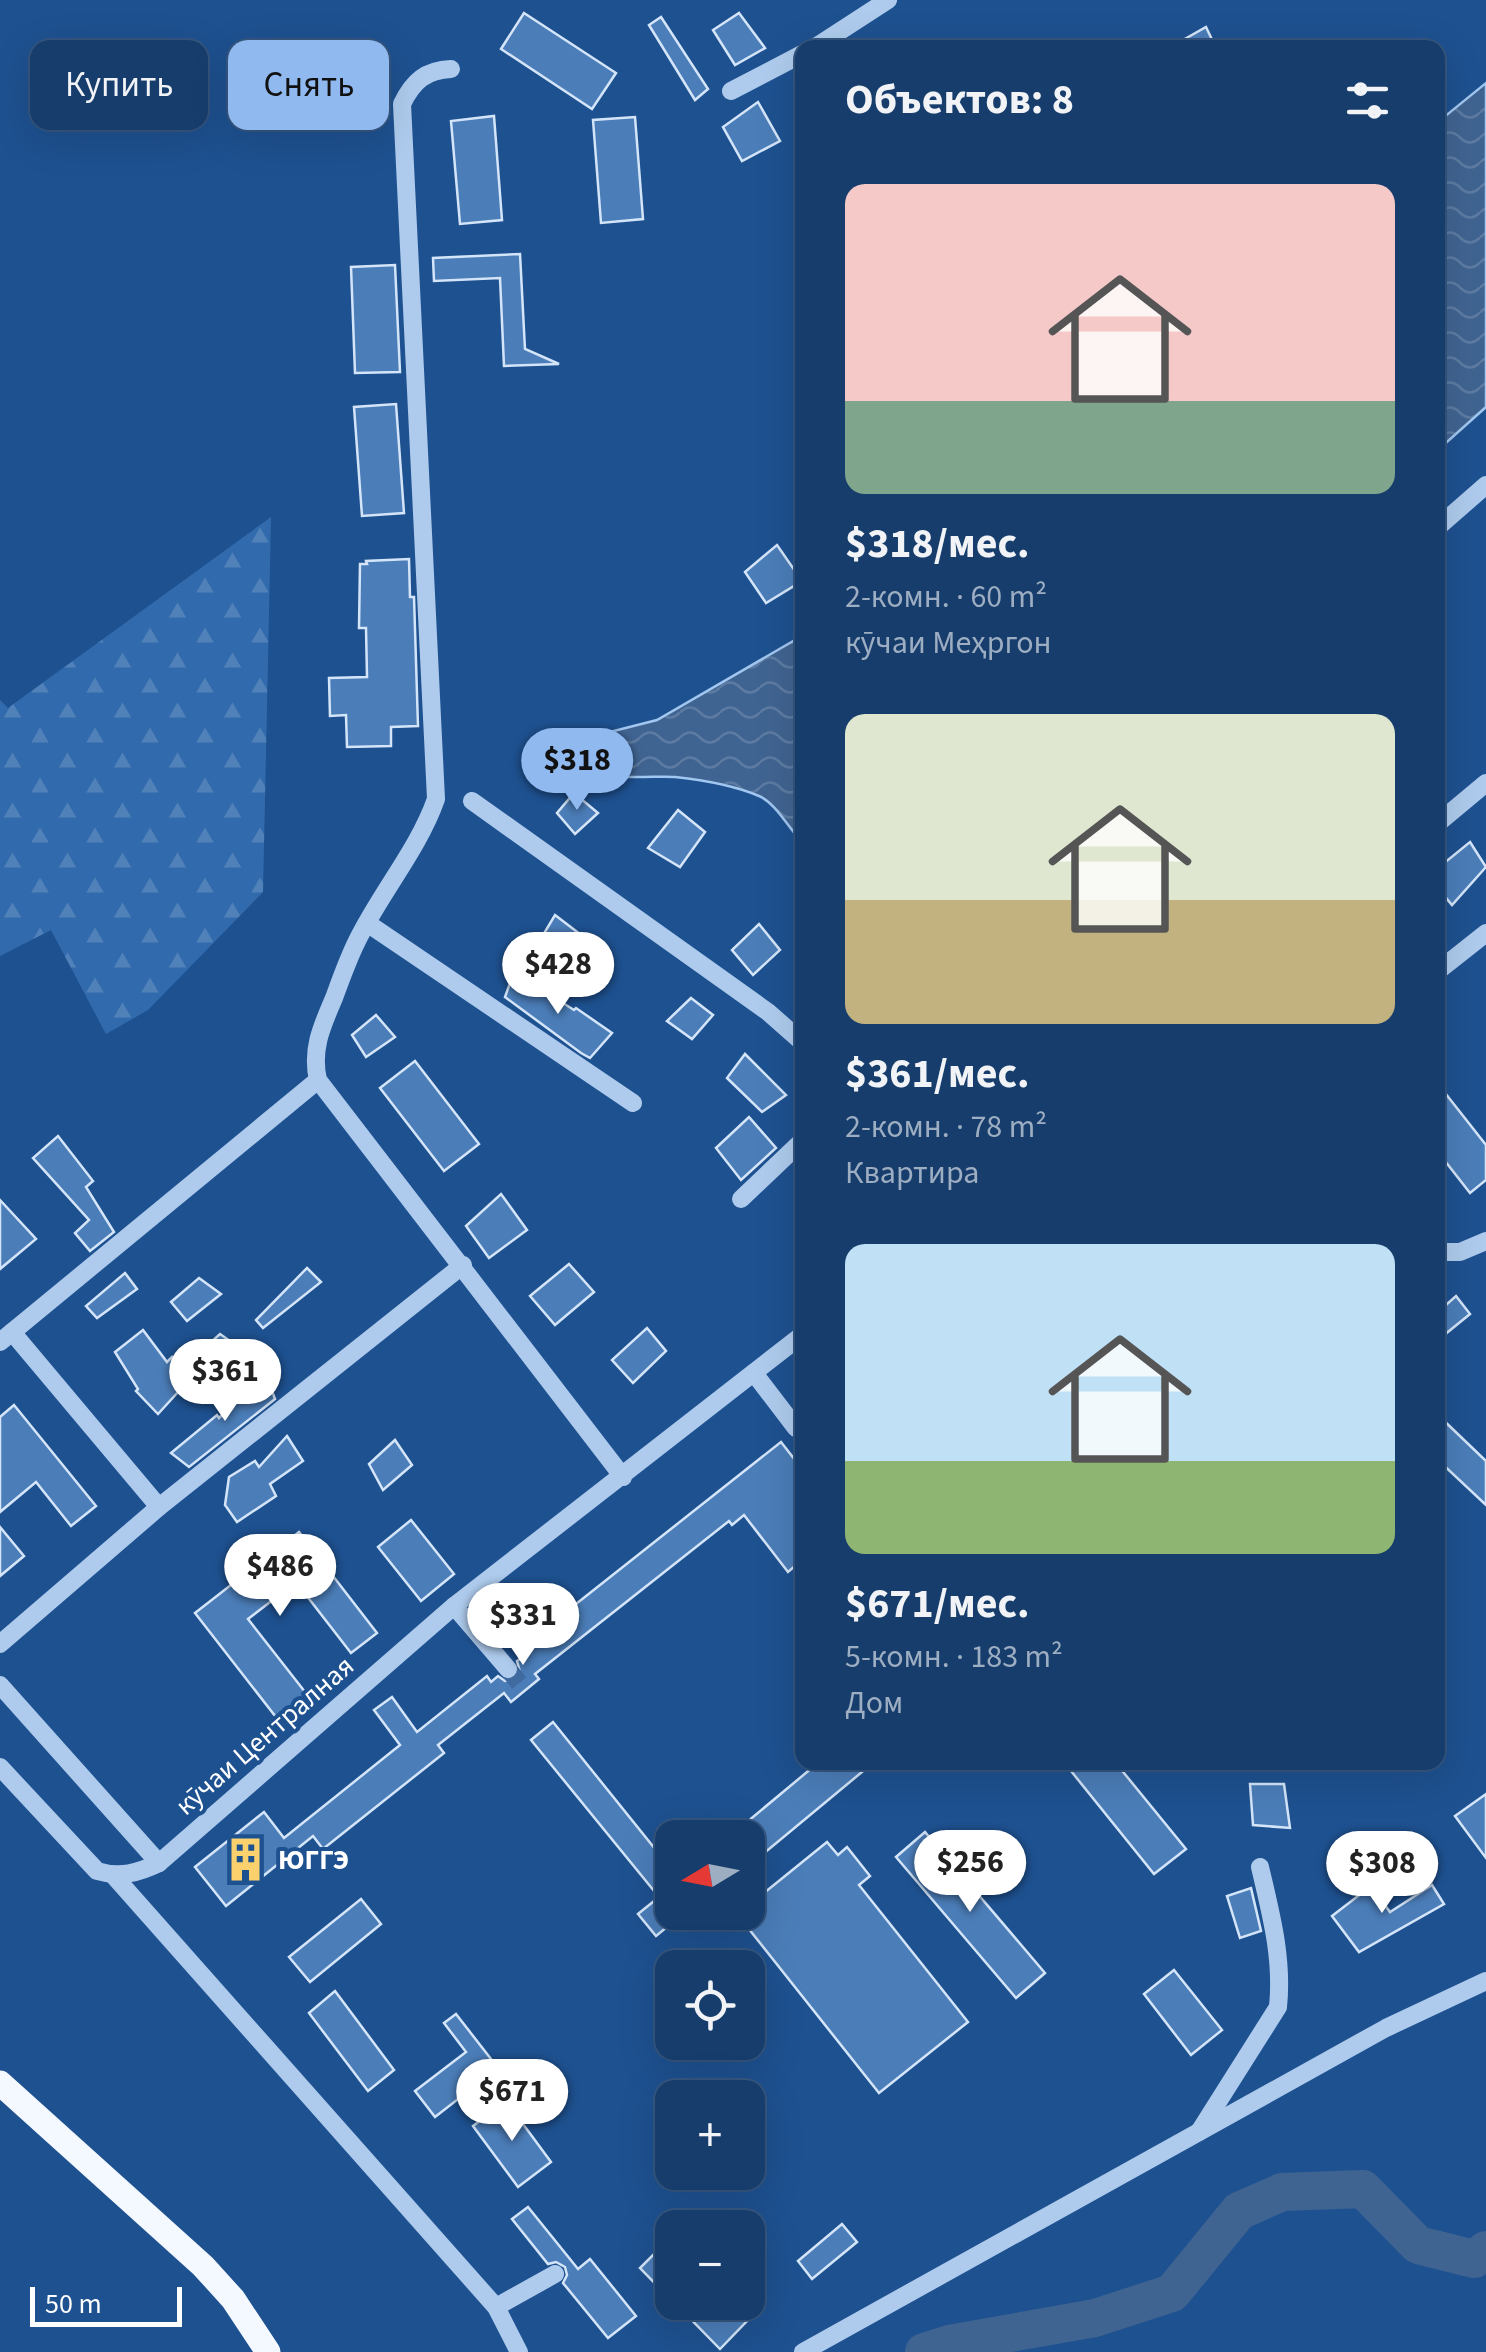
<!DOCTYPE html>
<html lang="ru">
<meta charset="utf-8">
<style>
body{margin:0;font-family:"Source Sans 3",sans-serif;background:#1f4472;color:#f1f3f6;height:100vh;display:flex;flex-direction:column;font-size:38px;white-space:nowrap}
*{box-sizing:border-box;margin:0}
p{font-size:32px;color:#9eaec2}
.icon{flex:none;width:55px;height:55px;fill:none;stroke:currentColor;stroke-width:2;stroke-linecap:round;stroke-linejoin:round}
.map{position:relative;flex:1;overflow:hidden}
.side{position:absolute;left:795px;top:40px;width:650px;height:1730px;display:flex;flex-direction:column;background:#163d6c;border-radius:20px;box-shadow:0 10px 40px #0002,0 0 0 2px #35567f}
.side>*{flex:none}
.guide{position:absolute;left:30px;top:40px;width:615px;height:90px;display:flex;gap:20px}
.needle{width:65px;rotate:260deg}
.controls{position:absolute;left:655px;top:1820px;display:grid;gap:20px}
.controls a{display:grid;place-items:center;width:110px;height:110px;border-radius:20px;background:#163d6c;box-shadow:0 10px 40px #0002,0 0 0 2px #35567f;font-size:50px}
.scale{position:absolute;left:30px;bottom:25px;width:152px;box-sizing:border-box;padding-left:10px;border:5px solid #fff;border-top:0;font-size:28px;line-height:35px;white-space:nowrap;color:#fff;-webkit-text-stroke:8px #1e5190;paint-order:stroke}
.price{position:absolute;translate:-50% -85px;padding:0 22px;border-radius:35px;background:#fff;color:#222;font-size:32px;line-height:65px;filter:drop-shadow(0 2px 5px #0008)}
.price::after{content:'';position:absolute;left:50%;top:60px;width:30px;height:22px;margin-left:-15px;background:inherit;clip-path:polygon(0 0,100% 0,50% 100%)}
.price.active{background:#90b9f0;color:#111}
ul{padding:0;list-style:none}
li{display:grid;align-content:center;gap:20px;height:530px;padding:0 50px}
li span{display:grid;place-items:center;height:310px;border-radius:20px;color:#555}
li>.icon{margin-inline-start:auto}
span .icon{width:180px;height:180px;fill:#fffc;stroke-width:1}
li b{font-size:42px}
h2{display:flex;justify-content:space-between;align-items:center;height:120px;padding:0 50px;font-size:42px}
.tag{padding:0 35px;border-radius:20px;background:#163d6c;box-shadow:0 10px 40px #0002,0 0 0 2px #35567f;font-size:35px;line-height:90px}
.tag.active{background:#90b9f0;color:#111}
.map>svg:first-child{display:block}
</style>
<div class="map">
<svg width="1486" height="2352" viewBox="0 0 1486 2352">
<defs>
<pattern id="forest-firs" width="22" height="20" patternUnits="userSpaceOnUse" patternTransform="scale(2.5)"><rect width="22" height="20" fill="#326bad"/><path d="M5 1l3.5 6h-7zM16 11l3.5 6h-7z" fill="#5181b9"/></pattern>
<pattern id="water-waves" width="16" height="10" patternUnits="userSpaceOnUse" patternTransform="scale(2.5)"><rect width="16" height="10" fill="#406491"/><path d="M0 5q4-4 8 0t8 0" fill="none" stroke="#5d7ba2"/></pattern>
</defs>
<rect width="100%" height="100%" fill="#1e5190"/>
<path fill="url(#forest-firs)" d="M 271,517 L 263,892 L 148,1010 L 106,1034 L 51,930 L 0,956 L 0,700 L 8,708 Z"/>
<g fill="url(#water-waves)" stroke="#a1c6ef" stroke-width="2.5">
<path d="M 1486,83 L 1486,407 L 1438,450 L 1438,122 Z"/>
<path d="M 802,636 L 802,842 C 789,829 776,803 759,796 C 733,785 703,780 675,777 C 651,774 565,790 586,738 L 657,720 Z"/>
</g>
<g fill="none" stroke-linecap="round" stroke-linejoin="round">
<path stroke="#406491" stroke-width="38" d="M 924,2352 L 949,2344 L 1095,2318 L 1172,2293 L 1239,2211 L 1282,2192 L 1363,2189 L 1418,2245 L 1474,2259 L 1486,2250"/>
</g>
<g fill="#4b7db8" stroke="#d4e5f9" stroke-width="2.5">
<path d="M 524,13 L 616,73 L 592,109 L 501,49 Z"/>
<path d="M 739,13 L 765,48 L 735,65 L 713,30 Z"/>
<path d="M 661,17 L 708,89 L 695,100 L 649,25 Z"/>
<path d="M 1206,27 L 1216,48 L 1169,48 Z"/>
<path d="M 758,102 L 780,141 L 742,161 L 723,127 Z"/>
<path d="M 494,116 L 502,220 L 460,224 L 451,121 Z"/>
<path d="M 635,117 L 643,219 L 601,223 L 593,120 Z"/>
<path d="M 520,254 L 525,349 L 559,364 L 504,366 L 500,278 L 434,281 L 433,258 Z"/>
<path d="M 395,265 L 400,372 L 355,373 L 351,267 Z"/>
<path d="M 396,404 L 404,513 L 362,516 L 354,407 Z"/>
<path d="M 777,545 L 802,581 L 766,603 L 745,572 Z"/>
<path d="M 409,559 L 410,597 L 414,597 L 418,726 L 391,727 L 391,746 L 347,747 L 346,715 L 330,716 L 329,678 L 367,677 L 366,628 L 359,628 L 360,564 L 367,564 L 366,561 Z"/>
<path d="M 574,793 L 598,813 L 575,834 L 557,813 Z"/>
<path d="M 678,810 L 705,832 L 680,867 L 648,848 Z"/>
<path d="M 1470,842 L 1486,867 L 1452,905 L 1438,888 L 1438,868 Z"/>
<path d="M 555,915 L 585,938 L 568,958 L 540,940 Z"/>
<path d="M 759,924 L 780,950 L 753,975 L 732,950 Z"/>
<path d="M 514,972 L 574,1010 L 576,1008 L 612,1033 L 590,1058 L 581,1053 L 505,997 Z"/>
<path d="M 691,998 L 713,1015 L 692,1039 L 667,1021 Z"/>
<path d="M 376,1015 L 395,1037 L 366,1057 L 352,1035 Z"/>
<path d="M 745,1054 L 786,1095 L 762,1112 L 727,1078 Z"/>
<path d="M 415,1061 L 479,1144 L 444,1171 L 380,1088 Z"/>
<path d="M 1438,1084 L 1486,1145 L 1486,1180 L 1470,1193 L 1438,1152 Z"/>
<path d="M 749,1117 L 776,1148 L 741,1180 L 716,1148 Z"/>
<path d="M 58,1136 L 93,1181 L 86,1187 L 114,1232 L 90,1251 L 75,1233 L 89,1220 L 33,1158 Z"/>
<path d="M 501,1194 L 527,1230 L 489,1258 L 466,1226 Z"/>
<path d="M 0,1200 L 36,1239 L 0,1269 Z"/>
<path d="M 569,1264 L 594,1292 L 555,1325 L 530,1296 Z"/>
<path d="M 307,1268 L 321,1282 L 263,1328 L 256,1320 Z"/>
<path d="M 125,1273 L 137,1289 L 97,1318 L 86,1306 Z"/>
<path d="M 199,1278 L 221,1294 L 187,1321 L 171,1302 Z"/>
<path d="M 1456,1296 L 1470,1314 L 1438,1340 L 1438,1312 Z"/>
<path d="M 647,1328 L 666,1351 L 633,1383 L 612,1360 Z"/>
<path d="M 143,1330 L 167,1362 L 172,1357 L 189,1380 L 158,1414 L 136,1391 L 138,1389 L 115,1352 Z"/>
<path d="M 220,1334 L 247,1353 L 211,1381 L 192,1359 Z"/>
<path d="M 255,1383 L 270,1385 L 275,1399 L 189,1467 L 171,1453 L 217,1415 L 219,1418 Z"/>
<path d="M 14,1405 L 96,1506 L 71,1526 L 36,1482 L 0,1512 L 0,1417 Z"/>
<path d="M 1438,1415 L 1486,1461 L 1486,1505 L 1438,1460 Z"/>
<path d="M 287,1436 L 303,1461 L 270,1484 L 276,1496 L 237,1522 L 225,1505 L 229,1477 L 255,1461 L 259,1467 Z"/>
<path d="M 395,1440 L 412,1465 L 383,1490 L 369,1464 Z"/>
<path d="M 781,1442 L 802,1469 L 802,1560 L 788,1572 L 744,1515 L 732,1525 L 729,1521 L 535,1674 L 539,1679 L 511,1702 L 504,1693 L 438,1745 L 444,1753 L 323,1849 L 313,1836 L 226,1906 L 195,1867 L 264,1812 L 284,1838 L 400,1745 L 374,1710 L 392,1697 L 417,1732 L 487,1676 L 491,1682 L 498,1676 L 505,1681 L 515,1679 L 520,1672 L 517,1661 L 524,1656 L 519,1649 Z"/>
<path d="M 411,1520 L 454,1574 L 421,1601 L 378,1547 Z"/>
<path d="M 0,1527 L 24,1556 L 0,1576 Z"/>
<path d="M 299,1532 L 377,1633 L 351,1653 L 296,1582 L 248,1619 L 309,1697 L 279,1721 L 195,1613 Z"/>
<path d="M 553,1722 L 672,1870 L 672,1923 L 656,1936 L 638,1914 L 659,1897 L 531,1740 Z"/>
<path d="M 819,1762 L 874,1762 L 757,1859 L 748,1847 L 748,1838 L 740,1838 L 735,1832 Z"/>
<path d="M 1081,1762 L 1115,1762 L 1186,1849 L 1154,1874 L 1071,1771 Z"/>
<path d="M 1250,1784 L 1284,1784 L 1290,1828 L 1253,1825 Z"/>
<path d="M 1486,1794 L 1486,1858 L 1455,1816 Z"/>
<path d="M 925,1832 L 1045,1973 L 1016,1998 L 896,1857 Z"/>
<path d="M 827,1842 L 838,1855 L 847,1847 L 870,1876 L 859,1885 L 968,2022 L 879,2093 L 737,1914 L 748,1912 L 748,1906 Z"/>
<path d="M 1432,1885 L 1444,1904 L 1359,1952 L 1332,1916 L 1371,1886 L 1390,1912 Z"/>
<path d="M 1251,1888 L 1261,1931 L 1240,1938 L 1227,1896 Z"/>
<path d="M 361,1899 L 381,1924 L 310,1982 L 289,1957 Z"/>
<path d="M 1174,1970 L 1222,2030 L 1191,2055 L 1144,1994 Z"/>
<path d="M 335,1991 L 394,2070 L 368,2091 L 309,2013 Z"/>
<path d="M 456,2014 L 498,2068 L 435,2117 L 415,2091 L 466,2052 L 444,2023 Z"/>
<path d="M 506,2101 L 551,2162 L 518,2187 L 473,2126 Z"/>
<path d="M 528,2207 L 578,2269 L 590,2259 L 636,2316 L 608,2338 L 563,2283 L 567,2275 L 565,2267 L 556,2262 L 548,2264 L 512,2219 Z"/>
<path d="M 842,2224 L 857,2242 L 812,2279 L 798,2261 Z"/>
<path d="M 672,2236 L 672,2301 L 640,2268 Z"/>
<path d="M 674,2302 L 731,2302 L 748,2320 L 720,2349 Z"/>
</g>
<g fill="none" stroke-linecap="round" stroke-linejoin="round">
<path stroke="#406ba1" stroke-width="18" stroke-dasharray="18 9" stroke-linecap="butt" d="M 508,1669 L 525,1690"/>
<g stroke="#aecbed" stroke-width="18">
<path d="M 814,48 L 888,0"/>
<path d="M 451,69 C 426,70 413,81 402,104 L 436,799 C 418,850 381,892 357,941 C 348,959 341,979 334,998 C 322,1026 311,1049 318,1080 L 623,1477"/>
<path d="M 731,91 L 802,54"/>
<path d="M 1438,527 L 1486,485"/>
<path d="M 472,801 L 768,1012 L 802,1042"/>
<path d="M 1438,823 L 1486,783"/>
<path d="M 367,923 L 633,1103"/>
<path d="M 1438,971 L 1486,933"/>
<path d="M 741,1199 L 802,1141"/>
<path d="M 1438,1252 L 1460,1252 L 1486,1241"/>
<path d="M 12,1332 L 159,1507 L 463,1265"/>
<path d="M 0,1342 L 318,1080"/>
<path d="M 754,1373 L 796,1428"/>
<path d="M 454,1606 L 508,1669"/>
<path d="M 0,1644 L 159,1507"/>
<path d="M 0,1685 L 159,1863"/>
<path d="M 0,1767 L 97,1871 C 120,1878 138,1873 159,1863 L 454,1606 L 802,1335"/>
<path d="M 114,1876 L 496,2307 L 519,2352"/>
<path d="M 1199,2132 L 1278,2007 C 1283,1958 1271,1914 1260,1867"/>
<path d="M 496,2307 L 555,2274"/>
<path d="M 803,2352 L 1386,2028 L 1486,1981"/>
</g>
<path stroke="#f4f8ff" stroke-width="25" d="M 0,2083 L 203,2266 L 233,2299 L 268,2352"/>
</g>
<defs>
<symbol id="building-bare" viewBox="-9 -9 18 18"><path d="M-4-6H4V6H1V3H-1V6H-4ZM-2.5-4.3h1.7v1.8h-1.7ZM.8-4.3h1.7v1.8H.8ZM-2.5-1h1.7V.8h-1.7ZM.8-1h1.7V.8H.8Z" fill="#fbd16e" stroke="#1e5190" stroke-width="2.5" paint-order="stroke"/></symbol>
</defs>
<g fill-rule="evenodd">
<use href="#building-bare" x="214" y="1828" width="63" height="63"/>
</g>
<g text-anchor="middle" stroke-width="8" stroke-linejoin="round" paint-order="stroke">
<g font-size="28" fill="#fff" stroke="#1e5190">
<text transform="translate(264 1735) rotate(-41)" y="10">кӯчаи Централная</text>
</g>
<g font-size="28" font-weight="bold" fill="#fff" stroke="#1e5190" text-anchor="start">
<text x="278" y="1869">ЮГГЭ</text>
</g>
</g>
</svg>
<div class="controls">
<a><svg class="needle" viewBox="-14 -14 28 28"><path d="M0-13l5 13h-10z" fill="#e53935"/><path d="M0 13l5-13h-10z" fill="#9eaec2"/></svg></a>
<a><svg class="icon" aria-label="locate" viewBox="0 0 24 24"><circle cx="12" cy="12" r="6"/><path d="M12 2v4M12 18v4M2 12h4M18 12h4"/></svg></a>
<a>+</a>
<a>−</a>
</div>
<div class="scale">50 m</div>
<b class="price active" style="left:577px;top:813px">$318</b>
<b class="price" style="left:558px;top:1017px">$428</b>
<b class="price" style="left:225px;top:1424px">$361</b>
<b class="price" style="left:280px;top:1619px">$486</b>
<b class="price" style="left:523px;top:1668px">$331</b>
<b class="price" style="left:970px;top:1915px">$256</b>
<b class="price" style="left:1382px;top:1916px">$308</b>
<b class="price" style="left:512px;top:2144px">$671</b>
<div class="guide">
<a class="tag">Купить</a>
<a class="tag active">Снять</a>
</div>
<section class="side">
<h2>Объектов: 8<svg class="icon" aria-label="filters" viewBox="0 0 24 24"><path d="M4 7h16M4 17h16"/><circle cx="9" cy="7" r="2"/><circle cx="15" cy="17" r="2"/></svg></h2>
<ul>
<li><span style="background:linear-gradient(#f6c9c9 70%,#7fa58c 0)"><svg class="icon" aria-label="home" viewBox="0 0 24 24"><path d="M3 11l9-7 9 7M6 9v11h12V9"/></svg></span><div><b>$318/мес.</b><p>2-комн. · 60 m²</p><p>кӯчаи Меҳргон</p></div></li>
<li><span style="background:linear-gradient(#dfe7d0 60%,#c2b280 0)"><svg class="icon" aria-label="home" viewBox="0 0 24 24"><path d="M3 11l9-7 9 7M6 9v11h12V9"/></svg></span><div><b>$361/мес.</b><p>2-комн. · 78 m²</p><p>Квартира</p></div></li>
<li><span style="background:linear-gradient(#bfe0f5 70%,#8fb573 0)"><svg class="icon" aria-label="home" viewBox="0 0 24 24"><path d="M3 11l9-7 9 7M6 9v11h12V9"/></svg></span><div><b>$671/мес.</b><p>5-комн. · 183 m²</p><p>Дом</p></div></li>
</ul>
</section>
</div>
